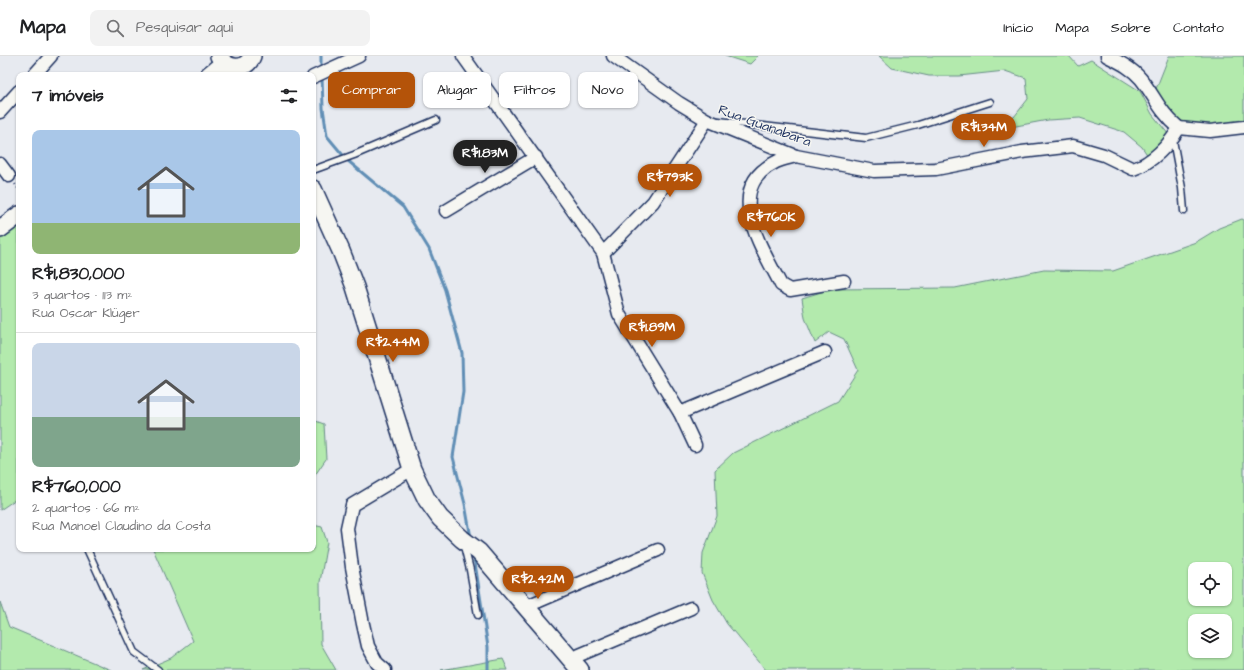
<!DOCTYPE html>
<html lang="pt">
<meta charset="utf-8">
<style>
body{margin:0;font-family:"Architects Daughter",sans-serif;background:#f2f2f2;color:#202124;height:100vh;display:flex;flex-direction:column;font-size:15px;white-space:nowrap}
*{box-sizing:border-box;margin:0}
p{font-size:13px;color:#757577}
.icon{flex:none;width:22px;height:22px;fill:none;stroke:currentColor;stroke-width:2;stroke-linecap:round;stroke-linejoin:round}
.map{position:relative;flex:1;overflow:hidden}
.sheet{position:absolute;left:16px;top:16px;width:300px;height:480px;display:flex;flex-direction:column;background:#fff;border-radius:8px;box-shadow:0 1px 3px #0004}
.sheet>*{flex:none}
.guide{position:absolute;left:328px;top:16px;width:380px;height:36px;display:flex;gap:8px}
.controls{position:absolute;left:1188px;top:506px;display:grid;gap:8px}
.controls a{display:grid;place-items:center;width:44px;height:44px;border-radius:8px;background:#fff;box-shadow:0 1px 3px #0004;font-size:20px}
.price{position:absolute;translate:-50% -34px;padding:0 9px;border-radius:14px;background:#b45309;color:#fff;font-size:13px;line-height:26px;filter:drop-shadow(0 1px 2px #0008)}
.price::after{content:'';position:absolute;left:50%;top:24px;width:12px;height:9px;margin-left:-6px;background:inherit;clip-path:polygon(0 0,100% 0,50% 100%)}
.price.selected{background:#222;color:#fff}
ul{padding:0;list-style:none}
li{display:grid;align-content:center;gap:8px;height:212px;padding:0 16px}
li+li{border-top:1px solid #e0e0e0}
li span{display:grid;place-items:center;height:124px;border-radius:8px;color:#555}
li>.icon{margin-inline-start:auto}
span .icon{width:72px;height:72px;fill:#fffc;stroke-width:1}
li b{font-size:17px}
h2{display:flex;justify-content:space-between;align-items:center;height:48px;padding:0 16px;font-size:17px}
.chip{padding:0 14px;border-radius:8px;background:#fff;box-shadow:0 1px 3px #0004;font-size:14px;line-height:36px}
.chip.selected{background:#b45309;color:#fff}
header{display:flex;align-items:center;gap:24px;box-sizing:border-box;height:56px;padding:0 20px;background:#fff;border-bottom:1px solid #e0e0e0}
header strong{font-size:19px}
nav{display:flex;gap:22px;margin-inline-start:auto;font-size:14px}
.search{width:280px;height:36px;background:#f2f2f2;display:flex;align-items:center;gap:10px;box-sizing:border-box;padding:0 14px;border-radius:8px;color:#757577;font-size:15px}
.map>svg:first-child{display:block}
</style>
<header>
<strong>Mapa</strong>
<div class="search"><svg class="icon" aria-label="search" viewBox="0 0 24 24"><circle cx="10" cy="10" r="6"/><path d="M15 15l6 6"/></svg>Pesquisar aqui</div>
<nav><a>Início</a><a>Mapa</a><a>Sobre</a><a>Contato</a></nav>
</header>
<div class="map">
<svg width="1244" height="614" viewBox="0 0 1244 614">
<rect width="100%" height="100%" fill="#e7eaf0"/>
<filter id="ink" filterUnits="userSpaceOnUse"><feTurbulence type="fractalNoise" baseFrequency=".025" numOctaves="2"/><feDisplacementMap in="SourceGraphic" scale="8" xChannelSelector="R" yChannelSelector="G"/><feConvolveMatrix kernelMatrix="1 2 1 2 8 2 1 2 1" color-interpolation-filters="sRGB"/></filter>
<g filter="url(#ink)">
<g fill="#b3eaad" stroke="#678c86" fill-rule="evenodd">
<path d="M 725,0 L 758,0 L 750,8 Z"/>
<path d="M 879,0 L 1069,0 L 1078,10 L 1091,4 L 1140,35 L 1152,58 L 1169,79 L 1148,100 L 1142,91 L 1124,76 L 1080,62 L 1048,64 L 979,77 L 978,70 L 1014,61 L 1028,43 L 1026,22 L 1005,15 L 959,20 L 929,20 L 892,12 Z"/>
<path d="M 1169,0 L 1244,0 L 1244,78 L 1195,71 L 1169,60 L 1156,33 Z"/>
<path d="M 1242,163 L 1244,164 L 1244,614 L 766,614 L 727,568 L 713,544 L 702,517 L 703,497 L 717,460 L 715,414 L 733,397 L 838,345 L 858,314 L 844,283 L 829,276 L 815,287 L 805,262 L 802,242 L 831,233 L 955,232 L 1044,214 L 1113,215 L 1196,186 L 1219,172 ZM 1195,513 L 1225,513 L 1225,543 L 1195,543 ZM 1195,565 L 1225,565 L 1225,595 L 1195,595 Z"/>
<path d="M 19,168 L 19,441 L 0,454 L 0,181 Z"/>
<path d="M 313,364 L 324,368 L 326,403 L 313,422 Z"/>
<path d="M 313,469 L 322,471 L 327,486 L 320,526 L 321,588 L 336,614 L 143,614 L 171,602 L 193,585 L 153,493 L 313,493 Z"/>
<path d="M 0,546 L 9,571 L 111,614 L 0,614 Z"/>
<path d="M 503,603 L 508,614 L 441,614 Z"/>
</g>
<g fill="none" stroke-linecap="round" stroke-linejoin="round">
<g stroke="#608eb5" stroke-width="3">
<path d="M 321,0 L 321,13"/>
<path d="M 322,20 L 323,52 L 327,80 L 347,104 L 403,151 L 429,193 L 445,234 L 462,297 L 463,336 L 453,401 L 465,448 L 471,482"/>
<path d="M 474,501 L 488,591 L 488,614"/>
</g>
<defs>
<g id="lane">
<path d="M 719,65 L 866,82 L 918,69 L 990,46"/>
<path d="M 1173,84 L 1182,132 L 1184,155"/>
<path d="M 313,114 L 354,99 L 436,64"/>
<path d="M 464,490 L 470,514 L 478,559"/>
<path d="M 87,493 L 134,596 L 158,614"/>
</g>
<g id="street">
<path d="M 463,0 L 603,197 L 619,258 L 680,357 L 695,389"/>
<path d="M 613,0 L 679,47 L 707,64 L 796,100 L 874,115 L 936,113 L 1022,96 L 1073,90 L 1104,99 L 1133,113 C 1152,107 1169,89 1179,72 L 1210,75 L 1244,71"/>
<path d="M 1107,0 C 1119,6 1132,12 1141,23 C 1156,42 1159,55 1179,72"/>
<path d="M 34,19 L 51,0"/>
<path d="M 313,21 L 359,0"/>
<path d="M 0,56 L 19,35"/>
<path d="M 796,100 C 789,102 782,103 776,106 C 721,133 763,193 781,229 L 790,234 L 844,225"/>
<path d="M 0,108 L 9,120"/>
<path d="M 446,155 L 536,101"/>
<path d="M 603,197 L 653,146 L 707,64"/>
<path d="M 680,357 L 825,296"/>
<path d="M 525,551 L 658,494"/>
<path d="M 570,603 L 691,552"/>
<path d="M 385,614 L 377,607 L 368,590 L 363,568 L 352,511 L 347,472 L 352,449 L 412,413"/>
</g>
<g id="secondary">
<path d="M 219,0 C 226,14 246,16 252,0"/>
<path d="M 209,19 L 224,7"/>
<path d="M 313,133 L 341,195 L 355,231 L 412,413 L 427,444 L 440,462 L 462,483 L 479,496 L 580,614"/>
<path d="M 0,173 L 19,159"/>
</g>
</defs>
<use href="#lane" stroke="#1b2f5e" stroke-width="9"/>
<use href="#street" stroke="#1b2f5e" stroke-width="15"/>
<use href="#secondary" stroke="#1b2f5e" stroke-width="20"/>
<path stroke="#1b2f5e" stroke-width="2" stroke-dasharray="1 3" stroke-linecap="butt" d="M 15,128 L 19,134"/>
<use href="#lane" stroke="#f6f6f2" stroke-width="6"/>
<use href="#street" stroke="#f6f6f2" stroke-width="12"/>
<use href="#secondary" stroke="#f6f6f2" stroke-width="17"/>
</g>
</g>
<g text-anchor="middle" stroke-width="3" stroke-linejoin="round" paint-order="stroke">
<g font-size="14" fill="#1b2f5e" stroke="#f6f6f2">
<text transform="translate(765 69) rotate(20)" y="5">Rua Guanabara</text>
</g>
</g>
</svg>
<div class="controls">
<a><svg class="icon" aria-label="locate" viewBox="0 0 24 24"><circle cx="12" cy="12" r="6"/><path d="M12 2v4M12 18v4M2 12h4M18 12h4"/></svg></a>
<a><svg class="icon" aria-label="layers" viewBox="0 0 24 24"><path d="M12 4l9 5-9 5-9-5zM3 14l9 5 9-5"/></svg></a>
</div>
<b class="price" style="left:984px;top:92px">R$1.34M</b>
<b class="price selected" style="left:485px;top:118px">R$1.83M</b>
<b class="price" style="left:670px;top:142px">R$793K</b>
<b class="price" style="left:771px;top:182px">R$760K</b>
<b class="price" style="left:652px;top:292px">R$1.89M</b>
<b class="price" style="left:393px;top:307px">R$2.44M</b>
<b class="price" style="left:538px;top:544px">R$2.42M</b>
<div class="guide">
<a class="chip selected">Comprar</a>
<a class="chip">Alugar</a>
<a class="chip">Filtros</a>
<a class="chip">Novo</a>
</div>
<section class="sheet">
<h2>7 imóveis<svg class="icon" aria-label="filters" viewBox="0 0 24 24"><path d="M4 7h16M4 17h16"/><circle cx="9" cy="7" r="2"/><circle cx="15" cy="17" r="2"/></svg></h2>
<ul>
<li><span style="background:linear-gradient(#a9c7e8 75%,#8fb573 0)"><svg class="icon" aria-label="home" viewBox="0 0 24 24"><path d="M3 11l9-7 9 7M6 9v11h12V9"/></svg></span><div><b>R$1,830,000</b><p>3 quartos · 113 m²</p><p>Rua Oscar Klüger</p></div></li>
<li><span style="background:linear-gradient(#c9d6e8 60%,#7fa58c 0)"><svg class="icon" aria-label="home" viewBox="0 0 24 24"><path d="M3 11l9-7 9 7M6 9v11h12V9"/></svg></span><div><b>R$760,000</b><p>2 quartos · 66 m²</p><p>Rua Manoel Claudino da Costa</p></div></li>
</ul>
</section>
</div>
